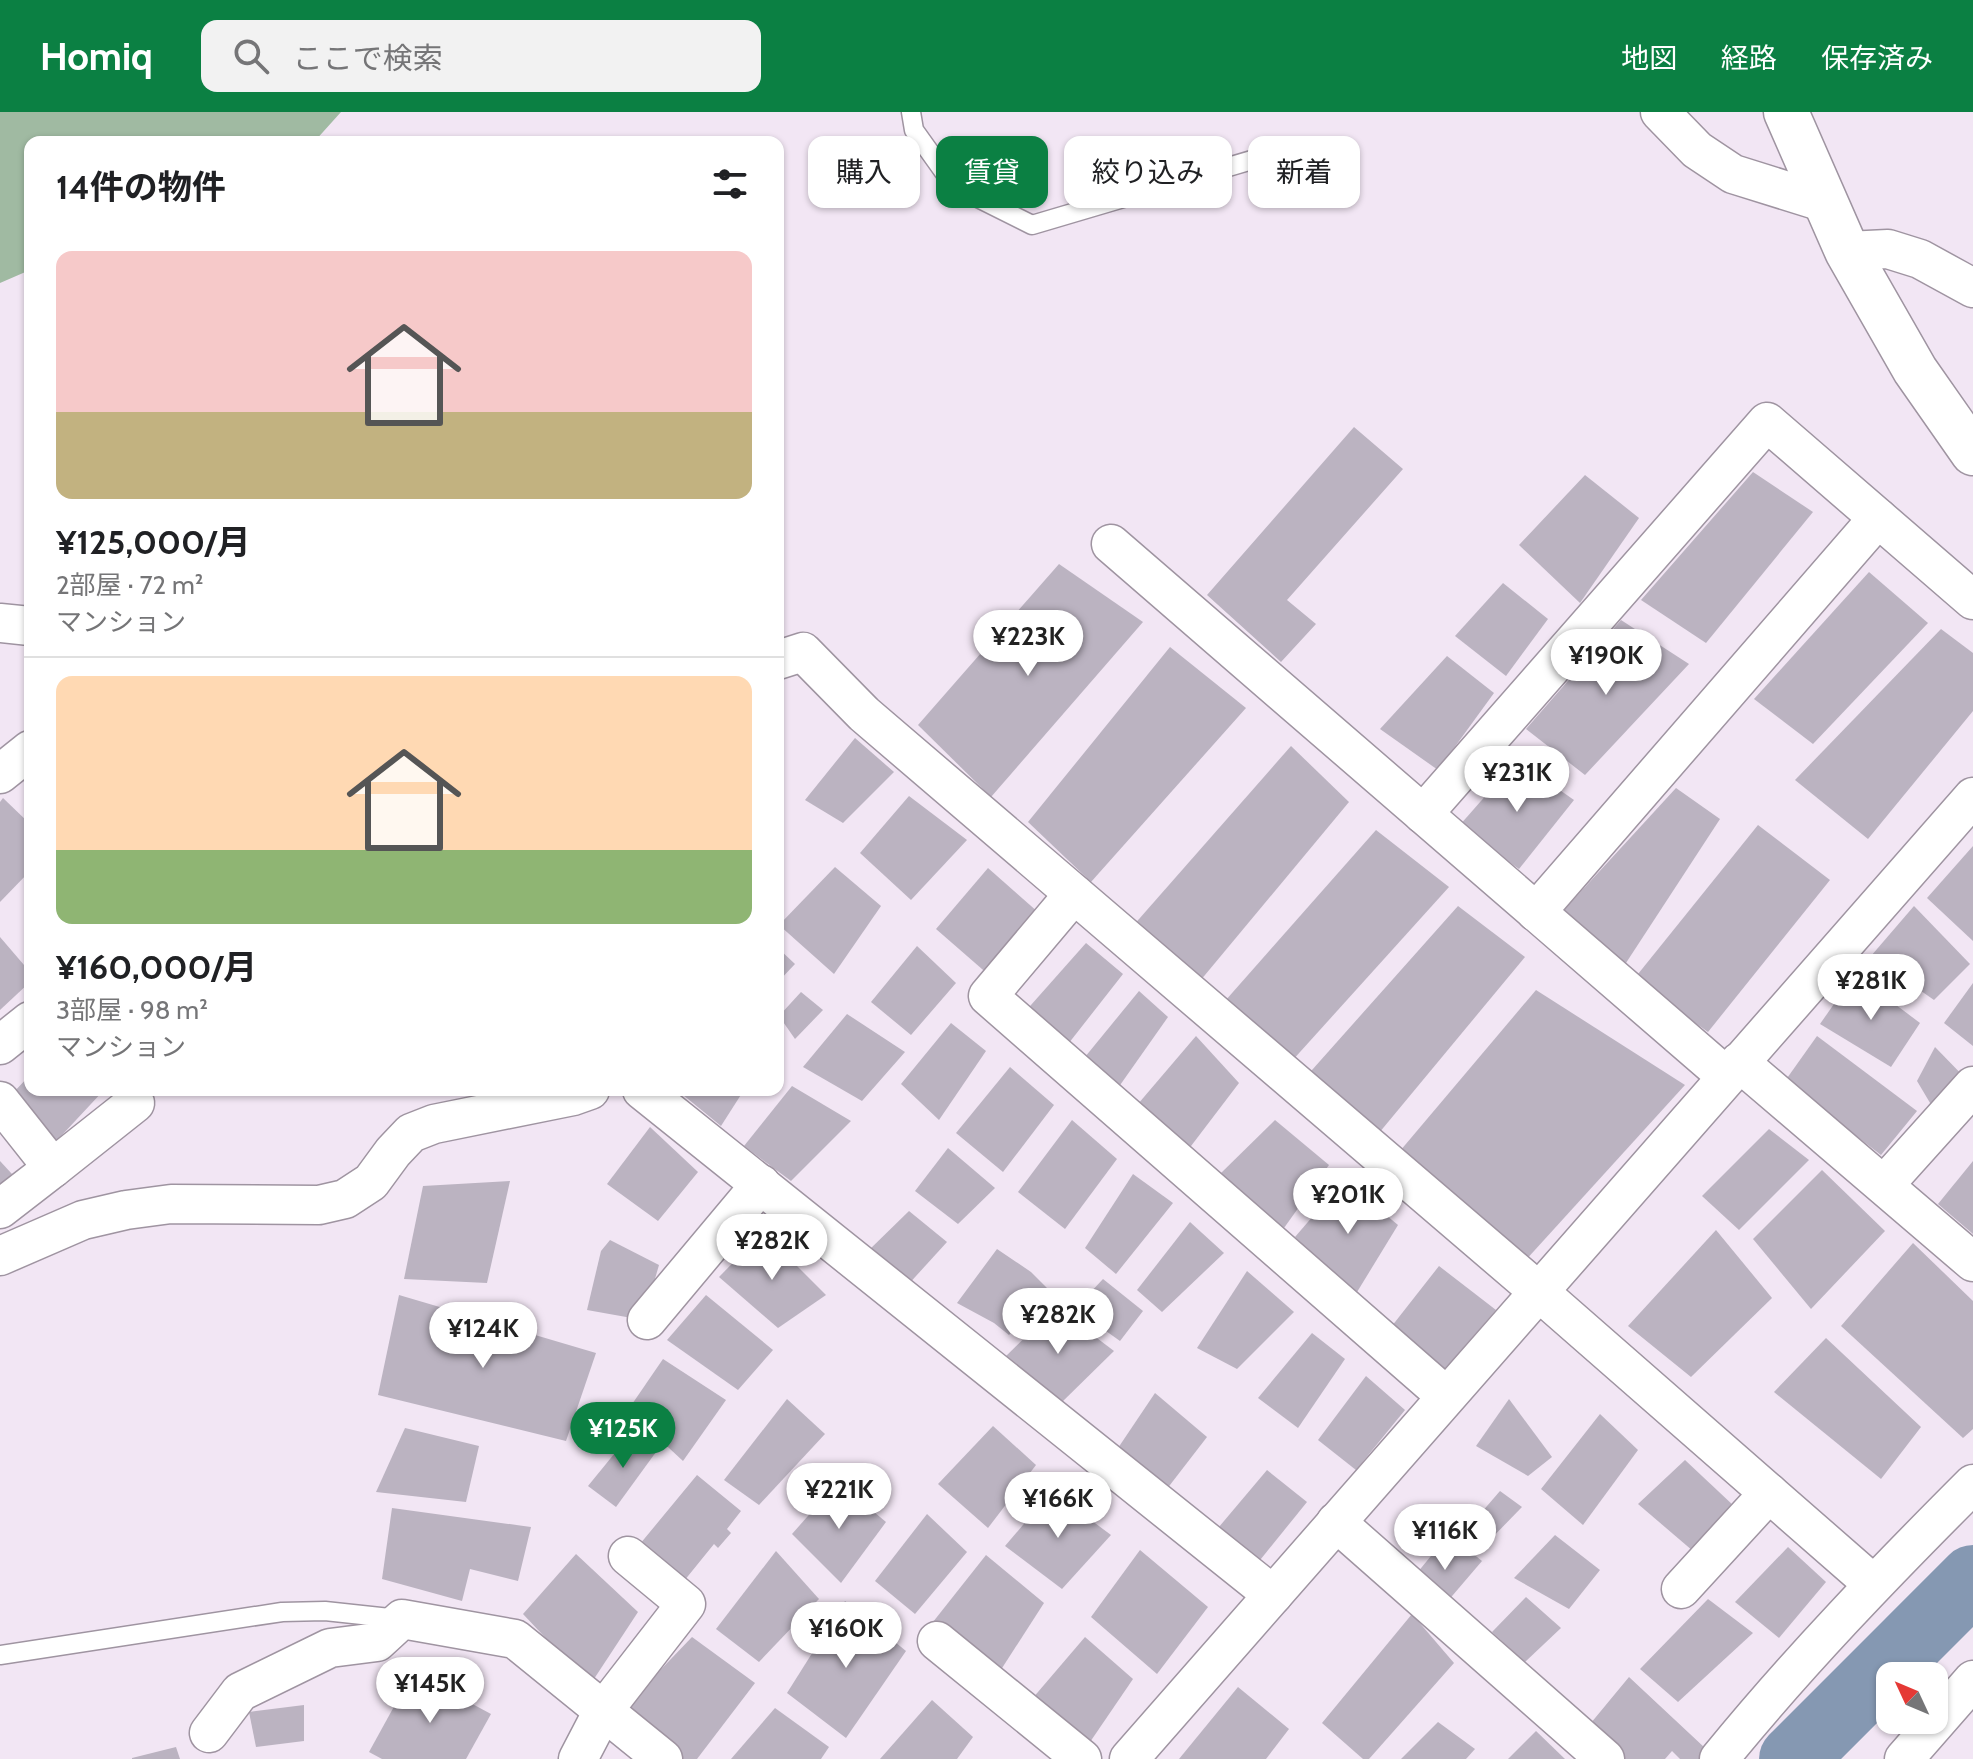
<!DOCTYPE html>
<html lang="ja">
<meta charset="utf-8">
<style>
body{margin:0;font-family:Cabin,"Noto Sans JP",sans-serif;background:#f2f2f2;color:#202124;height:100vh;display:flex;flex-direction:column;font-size:30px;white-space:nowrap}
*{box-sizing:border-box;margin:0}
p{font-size:26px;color:#757577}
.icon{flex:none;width:44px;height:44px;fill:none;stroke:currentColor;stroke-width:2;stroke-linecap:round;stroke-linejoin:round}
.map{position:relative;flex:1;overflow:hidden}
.side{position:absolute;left:24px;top:24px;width:760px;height:960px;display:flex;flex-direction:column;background:#fff;border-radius:16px;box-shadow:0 2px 6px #0004}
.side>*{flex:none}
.banner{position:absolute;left:808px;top:24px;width:760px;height:72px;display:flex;gap:16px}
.needle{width:52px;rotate:314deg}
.buttons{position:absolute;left:1876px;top:1550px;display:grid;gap:16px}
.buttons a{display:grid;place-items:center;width:72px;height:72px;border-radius:16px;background:#fff;box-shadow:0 2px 6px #0004;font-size:40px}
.price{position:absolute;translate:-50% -68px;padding:0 18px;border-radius:28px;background:#fff;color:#222;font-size:26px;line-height:52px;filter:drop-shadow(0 2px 4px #0008)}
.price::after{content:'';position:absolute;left:50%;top:48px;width:24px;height:18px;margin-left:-12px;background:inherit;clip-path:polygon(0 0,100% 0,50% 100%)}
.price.on{background:#0b8043;color:#fff}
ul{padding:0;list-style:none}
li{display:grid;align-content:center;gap:16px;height:424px;padding:0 32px}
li+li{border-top:2px solid #e0e0e0}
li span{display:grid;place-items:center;height:248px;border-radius:16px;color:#555}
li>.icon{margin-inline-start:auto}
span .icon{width:144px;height:144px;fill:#fffc;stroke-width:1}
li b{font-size:34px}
h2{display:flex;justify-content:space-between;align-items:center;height:96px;padding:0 32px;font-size:34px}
.chip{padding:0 28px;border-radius:16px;background:#fff;box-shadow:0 2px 6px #0004;font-size:28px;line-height:72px}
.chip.on{background:#0b8043;color:#fff}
header{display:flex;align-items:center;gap:48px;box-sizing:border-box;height:112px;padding:0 40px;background:#0b8043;color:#fff}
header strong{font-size:38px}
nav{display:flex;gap:44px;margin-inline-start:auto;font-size:28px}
.search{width:560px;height:72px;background:#f2f2f2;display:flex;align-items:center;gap:20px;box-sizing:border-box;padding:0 28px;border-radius:16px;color:#757577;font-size:30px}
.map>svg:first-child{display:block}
</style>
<header>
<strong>Homiq</strong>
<div class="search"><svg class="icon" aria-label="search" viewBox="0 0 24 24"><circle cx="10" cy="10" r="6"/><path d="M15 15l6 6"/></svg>ここで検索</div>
<nav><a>地図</a><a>経路</a><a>保存済み</a></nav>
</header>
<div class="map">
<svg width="1973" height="1647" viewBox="0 0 1973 1647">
<rect width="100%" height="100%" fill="#f2e6f4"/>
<path fill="#a0baa2" d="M 0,0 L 341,0 L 314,30 L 30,30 L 30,158 L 0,171 Z"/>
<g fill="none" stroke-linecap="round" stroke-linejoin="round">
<path stroke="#8598b2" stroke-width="68" d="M 1793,1647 L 1973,1467"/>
</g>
<g fill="#bbb3c1">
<path d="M 1354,315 L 1403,357 L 1287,488 L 1316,512 L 1281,550 L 1207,483 Z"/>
<path d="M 1753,360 L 1813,400 L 1706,531 L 1641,488 Z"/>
<path d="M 1585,363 L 1639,406 L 1580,491 L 1519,433 Z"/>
<path d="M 1059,452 L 1143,510 L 991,685 L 918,613 Z"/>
<path d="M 1869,460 L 1928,511 L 1813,632 L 1754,587 Z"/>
<path d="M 1503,471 L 1548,507 L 1506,564 L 1455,524 Z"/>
<path d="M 1621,508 L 1689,552 L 1585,663 L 1526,617 Z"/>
<path d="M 1941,517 L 1973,541 L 1973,599 L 1868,727 L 1795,668 Z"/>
<path d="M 1170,535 L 1246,596 L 1091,770 L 1028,710 Z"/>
<path d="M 1447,544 L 1494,581 L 1438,658 L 1380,617 Z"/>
<path d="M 855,626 L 894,660 L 843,711 L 805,688 Z"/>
<path d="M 1291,634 L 1349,690 L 1195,875 L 1132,815 Z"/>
<path d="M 1517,648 L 1574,688 L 1519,757 L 1459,714 Z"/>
<path d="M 1676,676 L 1720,707 L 1624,854 L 1563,799 Z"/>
<path d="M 909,684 L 967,728 L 911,788 L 860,741 Z"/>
<path d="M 3,686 L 30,712 L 30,759 L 0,790 L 0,690 Z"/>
<path d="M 1758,713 L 1830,768 L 1708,920 L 1634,867 Z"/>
<path d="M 1376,718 L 1449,775 L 1291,950 L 1225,889 Z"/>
<path d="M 1973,734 L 1973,829 L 1927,786 Z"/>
<path d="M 835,755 L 881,794 L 834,862 L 779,813 Z"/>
<path d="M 988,756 L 1039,801 L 990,864 L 936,817 Z"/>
<path d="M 1458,794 L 1525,845 L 1374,1027 L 1304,967 Z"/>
<path d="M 1914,794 L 1970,852 L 1934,888 L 1871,844 Z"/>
<path d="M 0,825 L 30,860 L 30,870 L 0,898 Z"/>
<path d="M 1086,831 L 1123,862 L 1065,936 L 1023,902 Z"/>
<path d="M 917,834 L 956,871 L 911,923 L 871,890 Z"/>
<path d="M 778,836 L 795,852 L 778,870 Z"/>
<path d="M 1855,862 L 1920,911 L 1891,955 L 1820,912 Z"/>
<path d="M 1973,871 L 1973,934 L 1944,911 Z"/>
<path d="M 1536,878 L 1685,973 L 1524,1150 L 1400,1039 Z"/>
<path d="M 1139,879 L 1168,905 L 1118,976 L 1085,945 Z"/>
<path d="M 801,880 L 823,898 L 795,927 L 779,904 Z"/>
<path d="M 847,902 L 905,940 L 862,989 L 803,955 Z"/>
<path d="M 951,911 L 986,939 L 939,1008 L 901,972 Z"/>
<path d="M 1196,924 L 1239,971 L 1188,1038 L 1138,992 Z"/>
<path d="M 1817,924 L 1917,999 L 1881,1043 L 1785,969 Z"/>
<path d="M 1935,935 L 1971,972 L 1939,1006 L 1917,969 Z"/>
<path d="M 1010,955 L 1054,993 L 1003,1060 L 956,1021 Z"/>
<path d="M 30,963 L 30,978 L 104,978 L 49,1037 L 12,982 Z"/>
<path d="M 792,974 L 851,1009 L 791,1069 L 744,1034 Z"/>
<path d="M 677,978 L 744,978 L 721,1014 Z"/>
<path d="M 1072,1008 L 1117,1047 L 1065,1117 L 1018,1080 Z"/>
<path d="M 1275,1008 L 1329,1053 L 1279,1123 L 1220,1062 Z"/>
<path d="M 650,1015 L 698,1060 L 658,1109 L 607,1072 Z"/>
<path d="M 1769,1017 L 1809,1048 L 1739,1118 L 1702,1084 Z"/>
<path d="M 948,1036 L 995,1076 L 958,1112 L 915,1079 Z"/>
<path d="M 0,1049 L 12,1062 L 0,1073 Z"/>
<path d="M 1973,1049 L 1973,1122 L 1938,1092 Z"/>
<path d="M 1822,1058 L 1885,1119 L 1811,1197 L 1753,1127 Z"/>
<path d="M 1133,1062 L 1173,1091 L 1116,1162 L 1085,1136 Z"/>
<path d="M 1344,1068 L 1398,1113 L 1354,1185 L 1295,1125 Z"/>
<path d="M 510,1069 L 487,1171 L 404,1167 L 423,1074 Z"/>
<path d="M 909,1099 L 947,1130 L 906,1175 L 867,1140 Z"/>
<path d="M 1190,1110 L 1224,1141 L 1162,1200 L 1137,1178 Z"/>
<path d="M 1716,1118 L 1772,1186 L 1691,1265 L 1628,1214 Z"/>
<path d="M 763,1120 L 826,1183 L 778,1216 L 719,1165 Z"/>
<path d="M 610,1128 L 659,1153 L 643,1208 L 587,1198 L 601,1139 Z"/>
<path d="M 1913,1131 L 1973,1189 L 1973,1317 L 1963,1326 L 1841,1214 Z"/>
<path d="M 997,1137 L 1031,1160 L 1050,1179 L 1009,1223 L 994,1211 L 957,1191 Z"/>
<path d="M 1439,1154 L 1496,1198 L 1441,1261 L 1388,1219 Z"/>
<path d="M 1247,1159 L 1294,1200 L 1237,1257 L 1197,1236 Z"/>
<path d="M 1103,1167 L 1143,1199 L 1120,1229 L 1075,1197 Z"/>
<path d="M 399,1183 L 596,1241 L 566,1329 L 378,1283 Z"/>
<path d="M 706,1183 L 773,1238 L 738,1278 L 667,1228 Z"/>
<path d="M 1056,1195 L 1114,1239 L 1059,1293 L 1001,1249 Z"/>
<path d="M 1312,1221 L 1345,1247 L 1298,1316 L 1258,1286 Z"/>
<path d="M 1826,1226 L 1921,1315 L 1881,1367 L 1774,1280 Z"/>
<path d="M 663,1247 L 726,1288 L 683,1349 L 628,1298 Z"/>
<path d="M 1366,1264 L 1405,1298 L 1356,1358 L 1318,1328 Z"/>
<path d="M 1155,1281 L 1207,1325 L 1163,1382 L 1114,1342 Z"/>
<path d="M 787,1287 L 825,1322 L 759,1393 L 724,1368 Z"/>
<path d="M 1509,1287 L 1552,1345 L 1528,1364 L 1476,1334 Z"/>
<path d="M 1600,1302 L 1638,1338 L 1583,1413 L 1541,1377 Z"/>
<path d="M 993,1314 L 1036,1353 L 988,1416 L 938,1372 Z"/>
<path d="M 405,1316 L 479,1334 L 466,1390 L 376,1380 Z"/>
<path d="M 632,1320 L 656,1340 L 616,1395 L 588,1374 Z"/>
<path d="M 1685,1348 L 1735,1395 L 1700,1445 L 1638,1392 Z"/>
<path d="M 1267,1358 L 1307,1390 L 1256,1453 L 1213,1422 Z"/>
<path d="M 697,1363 L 741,1399 L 727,1417 L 731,1421 L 718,1436 L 714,1432 L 684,1469 L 640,1432 Z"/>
<path d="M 838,1370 L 886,1410 L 841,1471 L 792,1422 Z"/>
<path d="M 1052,1379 L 1111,1423 L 1062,1477 L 1005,1434 Z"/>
<path d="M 1500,1379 L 1522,1395 L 1484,1434 L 1468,1416 Z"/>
<path d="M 392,1396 L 531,1415 L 518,1469 L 470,1457 L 462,1489 L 382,1467 Z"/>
<path d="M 927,1402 L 967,1440 L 915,1502 L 875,1469 Z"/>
<path d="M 1449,1422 L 1482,1449 L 1441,1497 L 1408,1472 Z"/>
<path d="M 1555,1423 L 1600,1458 L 1569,1497 L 1514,1466 Z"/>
<path d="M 1788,1435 L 1826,1470 L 1779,1526 L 1735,1490 Z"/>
<path d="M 1140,1438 L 1208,1495 L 1157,1562 L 1091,1505 Z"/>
<path d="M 776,1439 L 819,1487 L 759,1550 L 716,1517 Z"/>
<path d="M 576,1442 L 638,1500 L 590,1573 L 523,1502 Z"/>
<path d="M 986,1443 L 1044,1491 L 995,1567 L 929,1515 Z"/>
<path d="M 1526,1485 L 1561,1516 L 1525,1550 L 1492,1520 Z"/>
<path d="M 1708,1487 L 1753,1521 L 1678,1590 L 1640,1557 Z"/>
<path d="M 845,1489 L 906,1539 L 846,1626 L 787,1581 Z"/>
<path d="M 1412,1502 L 1454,1551 L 1369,1647 L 1363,1647 L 1322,1611 Z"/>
<path d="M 692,1525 L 755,1571 L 697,1647 L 680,1647 L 623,1597 Z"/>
<path d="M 1085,1525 L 1133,1567 L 1088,1633 L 1032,1587 Z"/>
<path d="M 413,1560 L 491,1602 L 466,1647 L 382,1647 L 369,1640 Z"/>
<path d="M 1629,1565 L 1705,1636 L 1700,1647 L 1680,1647 L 1672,1639 L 1665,1647 L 1615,1647 L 1581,1623 Z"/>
<path d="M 1238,1575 L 1289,1617 L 1266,1647 L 1179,1647 Z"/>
<path d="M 932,1588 L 973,1625 L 957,1647 L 880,1647 Z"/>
<path d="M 304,1593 L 304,1629 L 256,1635 L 249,1600 Z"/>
<path d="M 775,1596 L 829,1635 L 821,1647 L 731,1647 Z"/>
<path d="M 1438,1610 L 1475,1637 L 1466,1647 L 1401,1647 Z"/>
<path d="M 1536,1619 L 1565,1647 L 1508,1647 Z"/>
<path d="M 176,1635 L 180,1647 L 132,1647 L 132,1646 Z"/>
</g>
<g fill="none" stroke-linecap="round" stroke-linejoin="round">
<defs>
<g id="lane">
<path d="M 911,0 L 914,18 L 954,74 L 1032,113 L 1279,40"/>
<path d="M 0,1543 L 282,1500 L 325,1499 L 399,1507"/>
</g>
<g id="street">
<path d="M 1660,0 L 1697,38 L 1733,62 L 1826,91"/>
<path d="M 1847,139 L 1888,137 L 1920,147 L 1973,176"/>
<path d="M 1111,432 L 1726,964"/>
<path d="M 0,511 L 30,514"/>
<path d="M 778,548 L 803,540 L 864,602 L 1538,1179 L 1873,1472"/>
<path d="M 0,662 L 30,638"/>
<path d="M 1423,702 L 1767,310 L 1973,488"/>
<path d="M 1074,782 L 988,884 L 1446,1284"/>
<path d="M 1536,800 L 1878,406"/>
<path d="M 0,933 L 30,909"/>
<path d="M 1739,950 L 1973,1150"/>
<path d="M 642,978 L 1273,1483"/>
<path d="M 0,989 L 53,1056 L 0,1097"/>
<path d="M 53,1056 L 135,991"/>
<path d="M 1884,1073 L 1973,974"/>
<path d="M 0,1144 L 83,1108 L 126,1098 L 171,1092 L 319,1093 L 345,1087 L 371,1070 L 393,1040 L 411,1021 L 434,1012 L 573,984 L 590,978"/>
<path d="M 647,1208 L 761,1072"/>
<path d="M 1336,1410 L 1605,1647"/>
<path d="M 1681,1477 L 1769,1381"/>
<path d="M 937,1529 L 1082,1647"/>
<path d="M 209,1621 L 240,1580 L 330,1536 L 377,1530 L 402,1507 L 515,1527 L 663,1647"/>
<path d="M 578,1647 L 603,1599 L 686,1492 L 628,1444"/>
<path d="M 1129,1647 L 1973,685"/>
<path d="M 1719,1647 C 1798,1550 1885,1460 1973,1372"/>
<path d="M 1904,1647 L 1973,1568"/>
</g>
<path id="secondary" d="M 1786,0 L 1847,139 L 1915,258 L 1973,341"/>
</defs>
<use href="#lane" stroke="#9f94a1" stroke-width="21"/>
<use href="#street" stroke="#9f94a1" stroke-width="41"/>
<use href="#secondary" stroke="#9f94a1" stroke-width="47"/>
<use href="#lane" stroke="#fff" stroke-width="18"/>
<use href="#street" stroke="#fff" stroke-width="38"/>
<use href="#secondary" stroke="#fff" stroke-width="44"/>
</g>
</svg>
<div class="buttons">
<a><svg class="needle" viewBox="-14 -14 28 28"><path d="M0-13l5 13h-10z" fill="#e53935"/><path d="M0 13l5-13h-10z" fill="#757577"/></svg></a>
</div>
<b class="price" style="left:1028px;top:566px">¥223K</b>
<b class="price" style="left:1606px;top:585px">¥190K</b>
<b class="price" style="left:1517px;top:702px">¥231K</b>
<b class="price" style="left:1871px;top:910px">¥281K</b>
<b class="price" style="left:1348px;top:1124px">¥201K</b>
<b class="price" style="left:772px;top:1170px">¥282K</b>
<b class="price" style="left:1058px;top:1244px">¥282K</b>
<b class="price" style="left:483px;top:1258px">¥124K</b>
<b class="price on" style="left:623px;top:1358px">¥125K</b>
<b class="price" style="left:839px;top:1419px">¥221K</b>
<b class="price" style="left:1058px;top:1428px">¥166K</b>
<b class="price" style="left:1445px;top:1460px">¥116K</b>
<b class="price" style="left:846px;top:1558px">¥160K</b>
<b class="price" style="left:430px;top:1613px">¥145K</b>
<div class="banner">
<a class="chip">購入</a>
<a class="chip on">賃貸</a>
<a class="chip">絞り込み</a>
<a class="chip">新着</a>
</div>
<section class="side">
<h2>14件の物件<svg class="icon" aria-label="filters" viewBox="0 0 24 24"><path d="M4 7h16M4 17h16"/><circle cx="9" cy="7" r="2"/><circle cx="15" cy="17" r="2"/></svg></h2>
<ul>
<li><span style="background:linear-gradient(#f6c9c9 65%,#c2b280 0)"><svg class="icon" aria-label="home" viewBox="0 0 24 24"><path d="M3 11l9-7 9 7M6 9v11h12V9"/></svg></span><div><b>¥125,000/月</b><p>2部屋 · 72 m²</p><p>マンション</p></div></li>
<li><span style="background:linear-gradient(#ffd9b3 70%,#8fb573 0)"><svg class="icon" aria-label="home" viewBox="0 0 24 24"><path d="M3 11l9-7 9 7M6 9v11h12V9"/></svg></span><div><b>¥160,000/月</b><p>3部屋 · 98 m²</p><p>マンション</p></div></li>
</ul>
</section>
</div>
